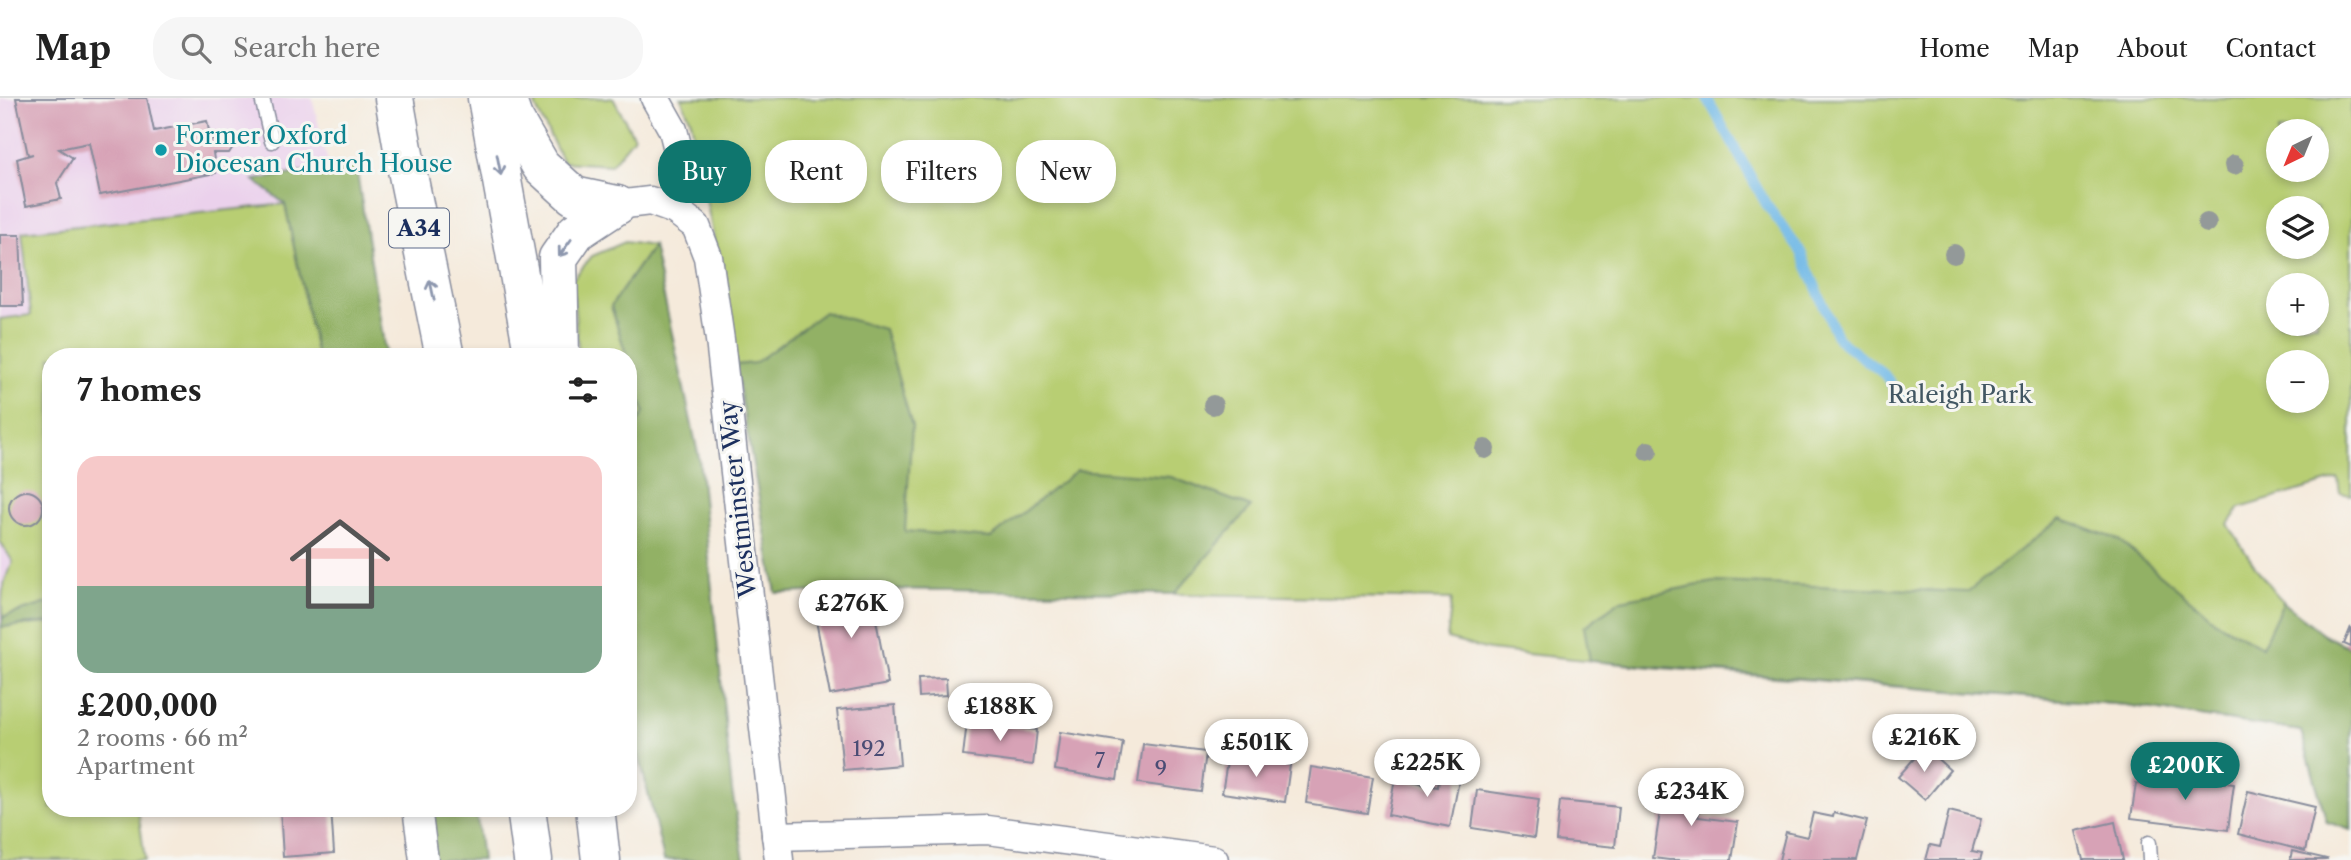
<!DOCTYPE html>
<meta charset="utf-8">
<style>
body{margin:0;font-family:"Libre Caslon Text",serif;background:#f6f6f6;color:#222;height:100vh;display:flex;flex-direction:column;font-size:26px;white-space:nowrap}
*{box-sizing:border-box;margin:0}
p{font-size:23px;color:#767676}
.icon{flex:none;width:38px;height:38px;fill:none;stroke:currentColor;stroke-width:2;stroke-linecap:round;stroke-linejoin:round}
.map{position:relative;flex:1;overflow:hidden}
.drawer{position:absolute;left:42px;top:250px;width:595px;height:469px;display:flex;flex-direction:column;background:#fff;border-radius:28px;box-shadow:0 4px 10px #0003}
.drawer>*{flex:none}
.hud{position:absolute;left:658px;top:42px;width:665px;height:63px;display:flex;gap:14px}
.needle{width:46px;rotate:223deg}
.controls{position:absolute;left:2266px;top:21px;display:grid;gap:14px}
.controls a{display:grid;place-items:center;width:63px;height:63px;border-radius:50%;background:#fff;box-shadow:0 4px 10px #0003;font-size:35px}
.price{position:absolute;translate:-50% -60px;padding:0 16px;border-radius:24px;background:#fff;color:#222;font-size:23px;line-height:46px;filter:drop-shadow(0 2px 4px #0008)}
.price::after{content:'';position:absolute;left:50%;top:42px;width:21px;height:16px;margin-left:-10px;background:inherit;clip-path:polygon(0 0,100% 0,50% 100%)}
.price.selected{background:#0f766e;color:#fff}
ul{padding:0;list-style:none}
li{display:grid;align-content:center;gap:14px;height:371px;padding:0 35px}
li span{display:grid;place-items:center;height:217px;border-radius:21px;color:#555}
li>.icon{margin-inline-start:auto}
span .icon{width:126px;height:126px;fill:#fffc;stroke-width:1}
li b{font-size:30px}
h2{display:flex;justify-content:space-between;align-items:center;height:84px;padding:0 35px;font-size:30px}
.chip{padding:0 24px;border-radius:28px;background:#fff;box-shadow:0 4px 10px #0003;font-size:24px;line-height:63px}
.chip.selected{background:#0f766e;color:#fff}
header{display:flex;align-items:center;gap:42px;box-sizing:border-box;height:98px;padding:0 35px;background:#fff;border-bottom:2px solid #e0e0e0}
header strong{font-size:33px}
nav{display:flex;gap:38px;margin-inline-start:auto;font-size:24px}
.search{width:490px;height:63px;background:#f6f6f6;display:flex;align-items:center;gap:18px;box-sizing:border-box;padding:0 24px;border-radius:28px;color:#767676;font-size:26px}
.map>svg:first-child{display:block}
</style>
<header>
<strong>Map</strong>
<div class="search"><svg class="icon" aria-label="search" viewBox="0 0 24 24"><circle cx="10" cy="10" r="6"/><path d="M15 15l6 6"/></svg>Search here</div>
<nav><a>Home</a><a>Map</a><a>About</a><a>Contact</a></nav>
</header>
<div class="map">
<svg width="2351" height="762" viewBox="0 0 2351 762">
<rect width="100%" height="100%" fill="#f6f6f2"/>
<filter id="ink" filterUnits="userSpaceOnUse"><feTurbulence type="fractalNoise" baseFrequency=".0143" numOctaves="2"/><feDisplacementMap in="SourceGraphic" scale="14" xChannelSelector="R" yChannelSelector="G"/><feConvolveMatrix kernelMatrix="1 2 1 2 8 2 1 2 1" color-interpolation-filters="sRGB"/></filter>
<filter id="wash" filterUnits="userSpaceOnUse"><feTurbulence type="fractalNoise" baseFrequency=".00686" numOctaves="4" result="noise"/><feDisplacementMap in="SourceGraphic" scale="28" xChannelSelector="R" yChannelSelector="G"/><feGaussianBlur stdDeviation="1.57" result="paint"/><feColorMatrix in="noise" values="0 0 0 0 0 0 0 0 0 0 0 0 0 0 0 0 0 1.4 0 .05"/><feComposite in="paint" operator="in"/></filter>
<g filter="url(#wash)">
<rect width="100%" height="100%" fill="#f5eadb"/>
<path fill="#ebd1ec" d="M 0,0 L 312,0 L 329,69 L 356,68 L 386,259 L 51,259 L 51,525 L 0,529 Z"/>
<g fill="#b8ce73" stroke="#6a7e68" stroke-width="2" fill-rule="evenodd">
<path d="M 534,0 L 613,0 L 634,39 L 611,67 L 563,64 L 536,10 Z"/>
<path d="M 681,0 L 2351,0 L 2351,397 L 2340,395 L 2338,381 L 2240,410 L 2228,426 C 2261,481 2290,524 2351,550 L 2351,732 L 2327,724 L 2301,633 L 2126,607 L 1661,570 L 1489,552 L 1447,541 L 1452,501 L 893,491 L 776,495 L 712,132 L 691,23 ZM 2278,33 L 2317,33 L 2317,72 L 2278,72 ZM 2278,110 L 2317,110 L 2317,149 L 2278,149 ZM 2278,187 L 2317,187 L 2317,226 L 2278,226 ZM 2278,264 L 2317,264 L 2317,303 L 2278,303 Z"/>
<path d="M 285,106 L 317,259 L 51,259 L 51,504 L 3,519 C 0,498 3,481 13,464 L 0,443 L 0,221 L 31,217 L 22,134 Z"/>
<path d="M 625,144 L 653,148 L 611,208 L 627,259 L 579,259 L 572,182 L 592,158 Z"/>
<path d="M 628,263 L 644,314 L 628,342 Z"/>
<path d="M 51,525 L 51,710 L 138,711 L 145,762 L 0,762 L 1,529 Z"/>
</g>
<g fill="#92b165" stroke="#567062" stroke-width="2">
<path d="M 356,68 L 386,259 L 317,259 L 285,106 L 254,82 L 329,70 Z"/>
<path d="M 653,148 L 699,360 L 732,693 L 744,762 L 664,762 L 628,611 L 628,342 L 644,314 L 611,208 Z"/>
<path d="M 824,214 L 884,231 L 912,328 L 905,433 L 991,440 L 1077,372 L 1171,379 L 1251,409 L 1174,496 L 893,491 L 776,495 L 735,267 L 755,265 Z"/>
<path d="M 2061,420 L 2119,442 L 2218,525 L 2262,549 L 2283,504 L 2327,539 L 2351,550 L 2351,732 L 2327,724 L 2301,633 L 2126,607 L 1590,563 L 1584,529 L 1621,502 L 1714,484 L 1967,494 Z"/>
<path d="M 51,504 L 51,524 L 1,529 L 3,519 Z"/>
<path d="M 423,711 L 476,711 L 482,762 L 430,762 Z"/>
</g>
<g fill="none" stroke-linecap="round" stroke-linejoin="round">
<path stroke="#6eb8e6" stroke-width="10" d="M 1707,0 L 1766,106 L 1801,154 L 1838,241 L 1884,276 L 1903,302"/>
</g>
<g id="blocks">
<g fill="#d7a2b6">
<path d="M 16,0 L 147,0 L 154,33 L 207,23 L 211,43 L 224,36 L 232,41 L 233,49 L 229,55 L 213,55 L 216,75 L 100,97 L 89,45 L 59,51 L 73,60 L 57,85 L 61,101 L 26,108 L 17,61 L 33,56 L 28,57 Z"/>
<path d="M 0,137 L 20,137 L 23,208 L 0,208 Z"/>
<circle cx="26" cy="410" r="17"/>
<path d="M 878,489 L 884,520 L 876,522 L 888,586 L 830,597 L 812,501 Z"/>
<path d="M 2351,529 L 2351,549 L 2344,546 Z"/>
<path d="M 946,580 L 947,597 L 919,599 L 918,581 Z"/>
<path d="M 895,607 L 900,667 L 843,672 L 837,612 Z"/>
<path d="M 967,624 L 1037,632 L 1033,667 L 963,658 Z"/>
<path d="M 1060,634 L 1123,644 L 1117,682 L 1055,672 Z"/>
<path d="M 1143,646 L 1206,654 L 1201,694 L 1138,685 Z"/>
<path d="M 1924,649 L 1950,672 L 1925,702 L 1898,679 Z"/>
<path d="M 1228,658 L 1290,667 L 1285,704 L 1222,695 Z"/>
<path d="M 1441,668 L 1461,672 L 1450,729 L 1388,717 L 1395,681 L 1438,689 Z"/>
<path d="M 1311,669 L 1373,679 L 1367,715 L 1306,705 Z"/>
<path d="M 2164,677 L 2234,686 L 2228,732 L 2131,720 L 2136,685 L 2163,688 Z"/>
<path d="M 1665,682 L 1703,688 L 1698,719 L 1738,724 L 1732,762 L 1669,762 L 1653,760 Z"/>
<path d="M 1477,692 L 1539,701 L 1534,740 L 1472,730 Z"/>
<path d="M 2248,693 L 2315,709 L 2305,753 L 2238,736 Z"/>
<path d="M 1560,703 L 1619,709 L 1615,749 L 1556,743 Z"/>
<path d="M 280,710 L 331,710 L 334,755 L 283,759 Z"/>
<path d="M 1949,713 L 1981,721 L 1972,753 L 1982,755 L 1980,762 L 1926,762 L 1930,747 L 1940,749 Z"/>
<path d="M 1813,715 L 1833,719 L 1834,715 L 1867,723 L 1857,762 L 1779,762 L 1786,734 L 1807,739 Z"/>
<path d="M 2115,724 L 2123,762 L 2083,762 L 2076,733 Z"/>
<path d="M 2292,753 L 2327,761 L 2326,762 L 2290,762 Z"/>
</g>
</g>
</g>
<g filter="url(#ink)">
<use href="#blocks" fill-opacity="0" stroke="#888c9c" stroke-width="2"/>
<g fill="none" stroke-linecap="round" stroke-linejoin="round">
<defs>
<g id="service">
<path d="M 262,0 L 272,43"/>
<path d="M 2149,745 L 2150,762"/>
</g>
<g id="minor">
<path d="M 655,0 L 673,32 L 684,75 L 675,112"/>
<path d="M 617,107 L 650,103 L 675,112 L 696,128 L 708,159 L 720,242 L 779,762"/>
<path d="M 417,710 L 424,762"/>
<path d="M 776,738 L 988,732 L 1214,762"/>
</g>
<g id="trunk">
<path d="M 394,0 L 405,62 L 445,259"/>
<path d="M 487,0 L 534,259"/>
<path d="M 506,0 L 513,20 L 541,68 L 574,98 L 617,107"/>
<path d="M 560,259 L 558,160 L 576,134 L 617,107"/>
<path d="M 526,710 L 533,762"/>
<path d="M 595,710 L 601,762"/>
</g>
</defs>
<use href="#service" stroke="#888c9c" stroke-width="17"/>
<use href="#minor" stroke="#888c9c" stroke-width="31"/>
<use href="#trunk" stroke="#888c9c" stroke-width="41"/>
<use href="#service" stroke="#fff" stroke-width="14"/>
<use href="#minor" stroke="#fff" stroke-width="28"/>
<use href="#trunk" stroke="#fff" stroke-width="38"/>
</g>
<g fill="#939999">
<circle cx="2234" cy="67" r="10"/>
<circle cx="2207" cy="125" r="10"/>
<circle cx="1954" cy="156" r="10"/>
<circle cx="1213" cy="307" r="10"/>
<circle cx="1485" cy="351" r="10"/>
<circle cx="1648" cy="353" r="10"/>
</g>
<defs><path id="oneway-shaft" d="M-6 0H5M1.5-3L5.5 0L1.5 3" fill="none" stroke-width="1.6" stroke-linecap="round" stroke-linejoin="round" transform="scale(1.75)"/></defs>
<g stroke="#8d97ae">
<use href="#oneway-shaft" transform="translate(499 67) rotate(79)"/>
<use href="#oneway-shaft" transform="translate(565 150) rotate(126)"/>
<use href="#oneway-shaft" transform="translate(432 192) rotate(-102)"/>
</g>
</g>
<circle fill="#0f9aa8" stroke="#f6f6f2" stroke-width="2.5" cx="161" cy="52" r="7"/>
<g text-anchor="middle" stroke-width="6" stroke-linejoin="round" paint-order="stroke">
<g font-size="21" fill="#4a4c74">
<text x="869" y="658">192</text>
<text x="1100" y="670">7</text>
<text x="1161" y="678">9</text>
</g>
<rect fill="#f6f6f2" stroke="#5d6b8a" stroke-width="2" x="389" y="110.5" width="60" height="39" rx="5"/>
<g font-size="23" font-weight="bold" fill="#1b2f5e">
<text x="419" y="138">A34</text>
</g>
<g font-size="24" fill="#0d838f" stroke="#f6f6f2" text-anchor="start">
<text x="175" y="46">Former Oxford<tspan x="175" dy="28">Diocesan Church House</tspan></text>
</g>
<g font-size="24" fill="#425763" stroke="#f6f6f2">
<text x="1960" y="305">Raleigh Park</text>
</g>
<g font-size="24" fill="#1b2f5e" stroke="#f6f6f2">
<text transform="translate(738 401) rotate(-96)" y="8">Westminster Way</text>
</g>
</g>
</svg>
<div class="controls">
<a><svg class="needle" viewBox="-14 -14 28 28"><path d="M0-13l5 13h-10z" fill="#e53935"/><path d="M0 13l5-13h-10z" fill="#767676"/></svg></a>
<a><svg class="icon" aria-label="layers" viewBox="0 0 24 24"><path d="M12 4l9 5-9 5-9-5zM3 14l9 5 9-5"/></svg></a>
<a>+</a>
<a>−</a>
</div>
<b class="price" style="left:851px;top:542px">£276K</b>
<b class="price" style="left:1000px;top:645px">£188K</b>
<b class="price" style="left:1924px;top:676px">£216K</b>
<b class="price" style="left:1256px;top:681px">£501K</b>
<b class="price" style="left:1427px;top:701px">£225K</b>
<b class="price selected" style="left:2185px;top:704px">£200K</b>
<b class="price" style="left:1691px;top:730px">£234K</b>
<div class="hud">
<a class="chip selected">Buy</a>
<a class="chip">Rent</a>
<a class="chip">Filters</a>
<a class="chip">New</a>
</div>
<section class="drawer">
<h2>7 homes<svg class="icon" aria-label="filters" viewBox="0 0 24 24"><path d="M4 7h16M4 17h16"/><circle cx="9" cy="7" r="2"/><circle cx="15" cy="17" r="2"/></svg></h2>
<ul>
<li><span style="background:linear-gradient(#f6c9c9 60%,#7fa58c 0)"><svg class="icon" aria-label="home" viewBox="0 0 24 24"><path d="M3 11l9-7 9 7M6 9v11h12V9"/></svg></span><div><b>£200,000</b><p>2 rooms · 66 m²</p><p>Apartment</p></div></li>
</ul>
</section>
</div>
